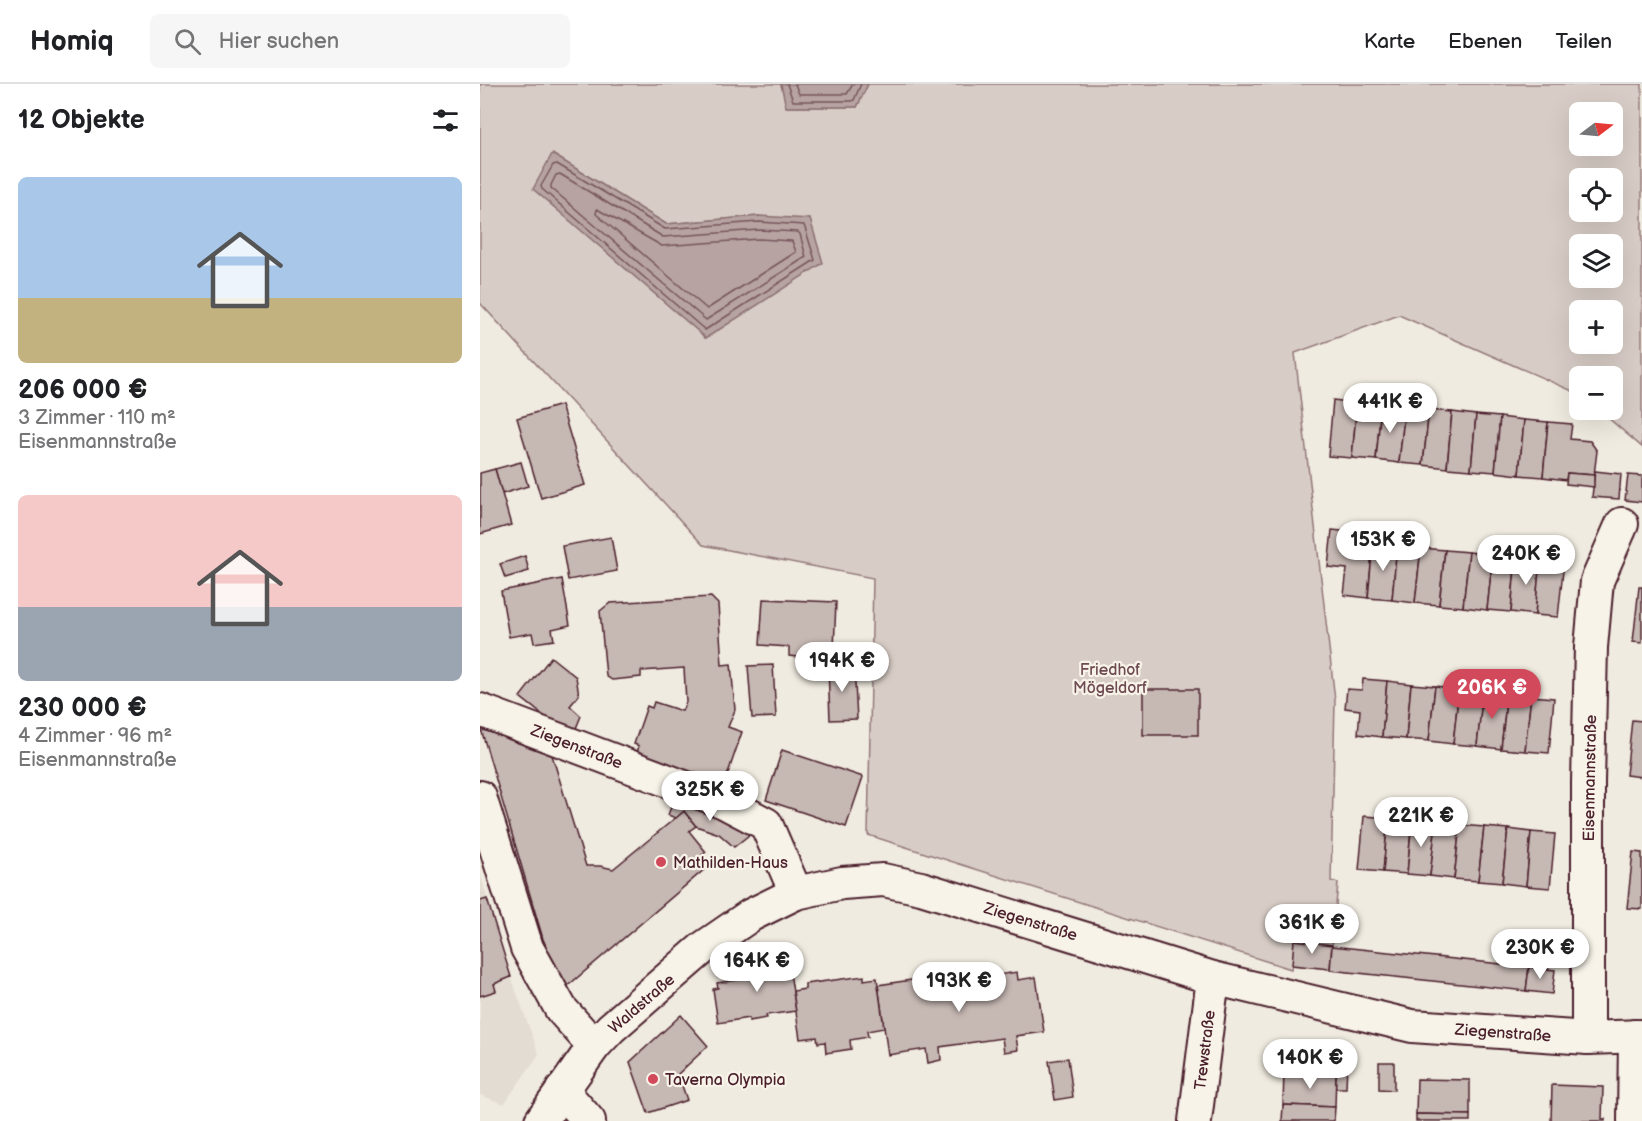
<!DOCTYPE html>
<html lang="de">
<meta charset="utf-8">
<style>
body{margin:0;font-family:"Balsamiq Sans",sans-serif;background:#f6f6f6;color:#202124;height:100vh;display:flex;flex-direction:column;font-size:22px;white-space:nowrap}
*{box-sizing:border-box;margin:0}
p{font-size:20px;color:#757577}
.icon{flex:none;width:33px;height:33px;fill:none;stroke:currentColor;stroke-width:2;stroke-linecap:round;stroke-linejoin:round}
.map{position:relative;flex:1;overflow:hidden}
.drawer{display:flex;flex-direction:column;background:#fff;width:480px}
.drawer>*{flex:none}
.needle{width:39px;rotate:74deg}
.fabs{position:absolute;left:1089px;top:18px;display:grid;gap:12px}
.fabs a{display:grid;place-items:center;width:54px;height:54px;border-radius:9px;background:#fff;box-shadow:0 6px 24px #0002;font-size:30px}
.price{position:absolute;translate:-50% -51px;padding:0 14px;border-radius:21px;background:#fff;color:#222;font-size:20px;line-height:39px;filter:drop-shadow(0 2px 3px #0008)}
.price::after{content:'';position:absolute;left:50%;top:36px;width:18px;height:14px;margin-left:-9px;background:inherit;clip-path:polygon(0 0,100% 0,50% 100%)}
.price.on{background:#d1495b;color:#fff}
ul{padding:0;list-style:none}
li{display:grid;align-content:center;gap:12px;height:318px;padding:0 18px}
li span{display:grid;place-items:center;height:186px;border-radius:9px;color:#555}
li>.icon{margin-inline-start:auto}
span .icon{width:108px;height:108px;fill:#fffc;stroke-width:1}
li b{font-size:26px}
h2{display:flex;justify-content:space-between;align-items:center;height:72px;padding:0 18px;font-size:26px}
header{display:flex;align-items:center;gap:36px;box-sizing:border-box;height:84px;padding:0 30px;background:#fff;border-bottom:2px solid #e0e0e0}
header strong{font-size:28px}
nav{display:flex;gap:33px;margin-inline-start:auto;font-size:21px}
.search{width:420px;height:54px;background:#f6f6f6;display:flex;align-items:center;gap:15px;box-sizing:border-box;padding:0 21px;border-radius:9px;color:#757577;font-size:22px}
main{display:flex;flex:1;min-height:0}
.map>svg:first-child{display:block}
</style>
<header>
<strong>Homiq</strong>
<div class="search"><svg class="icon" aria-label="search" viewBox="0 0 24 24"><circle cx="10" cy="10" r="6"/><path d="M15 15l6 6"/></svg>Hier suchen</div>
<nav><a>Karte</a><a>Ebenen</a><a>Teilen</a></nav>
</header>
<main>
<section class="drawer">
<h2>12 Objekte<svg class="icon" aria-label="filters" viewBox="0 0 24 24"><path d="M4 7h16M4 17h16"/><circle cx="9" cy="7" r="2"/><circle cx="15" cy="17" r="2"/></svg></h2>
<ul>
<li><span style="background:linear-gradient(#a9c7e8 65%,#c2b280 0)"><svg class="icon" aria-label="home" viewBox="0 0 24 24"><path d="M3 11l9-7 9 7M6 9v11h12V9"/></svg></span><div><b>206 000 €</b><p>3 Zimmer · 110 m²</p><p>Eisenmannstraße</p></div></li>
<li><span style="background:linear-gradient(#f6c9c9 60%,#9aa5b1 0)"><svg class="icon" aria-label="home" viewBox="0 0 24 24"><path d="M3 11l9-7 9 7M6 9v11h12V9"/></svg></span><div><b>230 000 €</b><p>4 Zimmer · 96 m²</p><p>Eisenmannstraße</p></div></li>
</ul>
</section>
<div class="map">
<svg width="1162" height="1037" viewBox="0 0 1162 1037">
<rect width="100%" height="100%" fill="#f0ebe0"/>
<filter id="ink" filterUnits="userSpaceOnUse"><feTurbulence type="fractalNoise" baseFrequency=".0167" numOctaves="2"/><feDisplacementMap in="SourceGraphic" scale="12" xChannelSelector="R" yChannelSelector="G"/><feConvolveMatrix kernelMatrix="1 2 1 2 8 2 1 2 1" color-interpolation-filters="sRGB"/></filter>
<g filter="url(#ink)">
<path fill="#e3dcd2" d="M 0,790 L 31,893 L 59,970 L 24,1020 L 0,1011 Z"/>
<path fill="#d8cdc6" stroke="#917678" stroke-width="1.5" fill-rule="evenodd" d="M 0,0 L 301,0 L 307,23 L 377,23 L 388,0 L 1162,0 L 1162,363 L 1119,326 L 1132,326 L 1132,292 L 1100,292 L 1099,310 L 919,231 L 815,269 L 855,616 L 851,797 L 858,799 L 850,885 L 812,881 L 811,885 L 388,751 L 393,494 L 223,461 L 0,219 ZM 1100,28 L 1132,28 L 1132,62 L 1100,62 ZM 72,70 L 186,140 L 279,132 L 225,254 ZM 1100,94 L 1132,94 L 1132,128 L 1100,128 ZM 1100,160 L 1132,160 L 1132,194 L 1100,194 ZM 1100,226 L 1132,226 L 1132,260 L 1100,260 Z"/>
<g fill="#b7a4a2" stroke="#8b6f72" stroke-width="1.5">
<path d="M 301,0 L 388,0 L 377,23 L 306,23 Z"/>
<path d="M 72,70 L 186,140 L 279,132 L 330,135 L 343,179 L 226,254 L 53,105 Z"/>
</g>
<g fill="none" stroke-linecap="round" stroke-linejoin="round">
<g stroke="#76545b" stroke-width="1.5">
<path d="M 307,0 L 313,17 L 372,17 L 374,16 L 381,0"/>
<path d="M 315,0 L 319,10 L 367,10 L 373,0"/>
<path d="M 77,80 L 185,145 L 279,138 L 324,141 L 335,176 L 225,246 L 62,105 L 61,102 L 73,81 Z"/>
<path d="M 80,90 L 183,153 L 279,146 L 318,148 L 320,150 L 326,173 L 226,236 L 71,104 L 71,101 L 76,91 Z"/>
<path d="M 117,125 L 182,162 L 279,155 L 312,157 L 316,168 L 227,225 L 116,130 Z"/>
</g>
</g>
<g fill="#c6b8b3" stroke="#4a1f2b" stroke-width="1.5">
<path d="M 853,316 L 877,319 L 872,374 L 848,372 Z"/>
<path d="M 877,319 L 901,321 L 896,376 L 872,374 Z"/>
<path d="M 81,321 L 105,401 L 61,414 L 37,334 Z"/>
<path d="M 901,321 L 925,324 L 919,379 L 896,376 Z"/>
<path d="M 925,324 L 949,326 L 943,381 L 919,379 Z"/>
<path d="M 949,326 L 972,328 L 967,384 L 943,381 Z"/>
<path d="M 972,328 L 996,331 L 991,386 L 967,384 Z"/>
<path d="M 996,331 L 1020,333 L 1015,388 L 991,386 Z"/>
<path d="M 1020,333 L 1044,336 L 1039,391 L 1015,388 Z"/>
<path d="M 1044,336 L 1068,338 L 1063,393 L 1039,391 Z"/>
<path d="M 1068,338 L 1092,340 L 1090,355 L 1110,357 L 1117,367 L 1114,391 L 1087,389 L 1086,396 L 1063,393 Z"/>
<path d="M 41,378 L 48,402 L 22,410 L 15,385 Z"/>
<path d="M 15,385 L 31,441 L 0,450 L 0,389 Z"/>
<path d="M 1115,387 L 1141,390 L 1139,415 L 1112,413 Z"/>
<path d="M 1087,389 L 1114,391 L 1114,403 L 1086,400 Z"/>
<path d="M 1148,391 L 1162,392 L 1162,418 L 1145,416 Z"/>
<path d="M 852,446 L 870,448 L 869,456 L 893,459 L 888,514 L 864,511 L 867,485 L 848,483 Z"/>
<path d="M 131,453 L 137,487 L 88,496 L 82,462 Z"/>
<path d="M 893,459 L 917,461 L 912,516 L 888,514 Z"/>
<path d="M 917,461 L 941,464 L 935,519 L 912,516 Z"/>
<path d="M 941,464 L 965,466 L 959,521 L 935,519 Z"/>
<path d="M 965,466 L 989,468 L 983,523 L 959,521 Z"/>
<path d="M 989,468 L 1013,471 L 1007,526 L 983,523 Z"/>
<path d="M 1013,471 L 1036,473 L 1031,528 L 1007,526 Z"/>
<path d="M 45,472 L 49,487 L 25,494 L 20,480 Z"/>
<path d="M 1036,473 L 1060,475 L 1055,531 L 1031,528 Z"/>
<path d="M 1060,475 L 1084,478 L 1078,533 L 1055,531 Z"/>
<path d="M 82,495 L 90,541 L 72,545 L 74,556 L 54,559 L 52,549 L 29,553 L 21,507 Z"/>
<path d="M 1159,503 L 1162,503 L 1162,559 L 1153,558 Z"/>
<path d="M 231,513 L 238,520 L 242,581 L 251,580 L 255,626 L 248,643 L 262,648 L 243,704 L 155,674 L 159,662 L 154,660 L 167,622 L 172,624 L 174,618 L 202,627 L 206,618 L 204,584 L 161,587 L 161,593 L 132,596 L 126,592 L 120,527 L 130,519 Z"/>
<path d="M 283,515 L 356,518 L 354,565 L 328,563 L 328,573 L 318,573 L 309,572 L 309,563 L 280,561 Z"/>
<path d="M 71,573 L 96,593 L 99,611 L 90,622 L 101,632 L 92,654 L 40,613 Z"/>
<path d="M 293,581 L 296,633 L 272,634 L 268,582 Z"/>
<path d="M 374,582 L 377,635 L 350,636 L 348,583 Z"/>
<path d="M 883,595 L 907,597 L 902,653 L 878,650 L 880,626 L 865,624 L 867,605 L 882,606 Z"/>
<path d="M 907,597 L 931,600 L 926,655 L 902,653 Z"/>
<path d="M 931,600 L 955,602 L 949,657 L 926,655 Z"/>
<path d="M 955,602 L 979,605 L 973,660 L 949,657 Z"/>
<rect x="663" y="605" width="55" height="46"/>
<path d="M 979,605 L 1003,607 L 997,662 L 973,660 Z"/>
<path d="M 1003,607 L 1027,609 L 1021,665 L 997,662 Z"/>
<path d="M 1027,609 L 1051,612 L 1045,667 L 1021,665 Z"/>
<path d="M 1051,612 L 1074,614 L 1069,669 L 1045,667 Z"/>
<path d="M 1152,636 L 1162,637 L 1162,693 L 1146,691 Z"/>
<path d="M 1,645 L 72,671 L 106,782 L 120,782 L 133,785 L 204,727 L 216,742 L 209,747 L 226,768 L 219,774 L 226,784 L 84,905 L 63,855 Z"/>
<path d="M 302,666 L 383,693 L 366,743 L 286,716 Z"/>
<path d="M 194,715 L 252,737 L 269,751 L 254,763 L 239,750 L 216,742 L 204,727 L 196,734 L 188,731 Z"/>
<path d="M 884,732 L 908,734 L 903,788 L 879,786 Z"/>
<path d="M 908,734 L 932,736 L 927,790 L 903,788 Z"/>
<path d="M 932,736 L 956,739 L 950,792 L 927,790 Z"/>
<path d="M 956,739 L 980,741 L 974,795 L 950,792 Z"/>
<path d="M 980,741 L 1004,743 L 998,797 L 974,795 Z"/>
<path d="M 1004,743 L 1028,745 L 1022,799 L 998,797 Z"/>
<path d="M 1028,745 L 1051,748 L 1046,802 L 1022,799 Z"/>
<path d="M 1051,748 L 1075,750 L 1070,804 L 1046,802 Z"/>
<path d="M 1153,768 L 1162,769 L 1162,825 L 1147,824 Z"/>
<path d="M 7,815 L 31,893 L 14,900 L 16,907 L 0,912 L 0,817 Z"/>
<path d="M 814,856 L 852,861 L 850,885 L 812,881 Z"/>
<path d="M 852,862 L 1049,883 L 1046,907 L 850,886 Z"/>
<path d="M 307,870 L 316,927 L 286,931 L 287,934 L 269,937 L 269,934 L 238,939 L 233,905 L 238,904 L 237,899 L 258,896 L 257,892 L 282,889 L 281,880 L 287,878 L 286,873 Z"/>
<path d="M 1049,883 L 1075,886 L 1072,910 L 1046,907 Z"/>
<path d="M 537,888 L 538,896 L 556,893 L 564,948 L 536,952 L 538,966 L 524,968 L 522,954 L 460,963 L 461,976 L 448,979 L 446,965 L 408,971 L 398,901 L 458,892 L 459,900 Z"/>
<path d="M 384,892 L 384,896 L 397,894 L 404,944 L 387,947 L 388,953 L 370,956 L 371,965 L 346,969 L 345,958 L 338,959 L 337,953 L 320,955 L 313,907 L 325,905 L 325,900 Z"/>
<path d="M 201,931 L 228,962 L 198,990 L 207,1016 L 168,1029 L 150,978 Z"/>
<path d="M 588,974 L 593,1013 L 575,1016 L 569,977 Z"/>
<path d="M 853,978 L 867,978 L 866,1004 L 855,1004 L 856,990 L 853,990 Z"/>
<path d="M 899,978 L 914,978 L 914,1006 L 899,1005 Z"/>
<path d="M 804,988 L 856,990 L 855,1023 L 803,1021 Z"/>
<path d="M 937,995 L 990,996 L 990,1031 L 936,1030 Z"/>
<path d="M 1072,1001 L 1123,1003 L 1122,1035 L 1125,1035 L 1125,1037 L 1071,1037 Z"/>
<path d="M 803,1021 L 855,1023 L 854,1037 L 802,1037 Z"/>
<path d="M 936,1030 L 990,1031 L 990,1037 L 936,1037 Z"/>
</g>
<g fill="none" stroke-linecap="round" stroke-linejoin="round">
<defs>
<g id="minor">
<path d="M 0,626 L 244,718 L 286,740 L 316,809"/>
<path d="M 0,713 L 47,864 L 81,925 L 114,962"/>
<path d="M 1108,954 L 1108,698 L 1111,563 L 1117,497 L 1142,440"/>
<path d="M 82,1006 L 109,1037"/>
<path d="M 61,1037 L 114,962 L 131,944 L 223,864 L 271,831 L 316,809 L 362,799 L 403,796 L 441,804 L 733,894 L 932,942 L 1108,954 L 1162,952"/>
<path d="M 715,1037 L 733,894"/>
<path d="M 1154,1037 L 1155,952"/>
</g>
</defs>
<use href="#minor" stroke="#4a1f2b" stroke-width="36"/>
<use href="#minor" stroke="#f7f3e8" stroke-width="32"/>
</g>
</g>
<g fill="#d1495b" stroke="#f7f3e8" stroke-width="2">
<circle cx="181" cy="778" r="6"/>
<circle cx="173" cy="995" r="6"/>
</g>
<g text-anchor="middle" stroke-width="4.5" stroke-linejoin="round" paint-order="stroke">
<g font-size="16" fill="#6e4a52" stroke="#f7f3e8">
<text x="630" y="591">Friedhof<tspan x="630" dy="18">Mögeldorf</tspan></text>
</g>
<g font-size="16" fill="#4a1f2b" stroke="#f7f3e8">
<text transform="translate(97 662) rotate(21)" y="6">Ziegenstraße</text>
<text transform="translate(1109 694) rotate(-89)" y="6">Eisenmannstraße</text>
<text transform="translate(551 837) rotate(17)" y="6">Ziegenstraße</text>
<text transform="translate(161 919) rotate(-41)" y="6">Waldstraße</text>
<text transform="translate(1023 948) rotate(4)" y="6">Ziegenstraße</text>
<text transform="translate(724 966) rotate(-83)" y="6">Trewstraße</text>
</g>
<g font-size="16" fill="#4a1f2b" stroke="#f7f3e8" text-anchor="start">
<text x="193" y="784">Mathilden-Haus</text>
<text x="185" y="1001">Taverna Olympia</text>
</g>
</g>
</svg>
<div class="fabs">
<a><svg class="needle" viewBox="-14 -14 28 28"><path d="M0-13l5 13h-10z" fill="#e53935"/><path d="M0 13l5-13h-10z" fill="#757577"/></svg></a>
<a><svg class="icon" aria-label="locate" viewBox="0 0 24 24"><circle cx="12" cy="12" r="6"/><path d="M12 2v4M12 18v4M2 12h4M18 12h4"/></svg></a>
<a><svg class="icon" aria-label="layers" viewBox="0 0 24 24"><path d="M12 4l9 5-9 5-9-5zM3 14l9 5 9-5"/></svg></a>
<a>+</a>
<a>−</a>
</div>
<b class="price" style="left:910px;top:350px">441K €</b>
<b class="price" style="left:903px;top:488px">153K €</b>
<b class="price" style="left:1046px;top:502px">240K €</b>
<b class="price" style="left:362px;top:609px">194K €</b>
<b class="price on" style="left:1012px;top:636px">206K €</b>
<b class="price" style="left:230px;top:738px">325K €</b>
<b class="price" style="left:941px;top:764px">221K €</b>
<b class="price" style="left:832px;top:871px">361K €</b>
<b class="price" style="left:1060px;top:896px">230K €</b>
<b class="price" style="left:277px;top:909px">164K €</b>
<b class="price" style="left:479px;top:929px">193K €</b>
<b class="price" style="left:830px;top:1006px">140K €</b>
</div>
</main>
